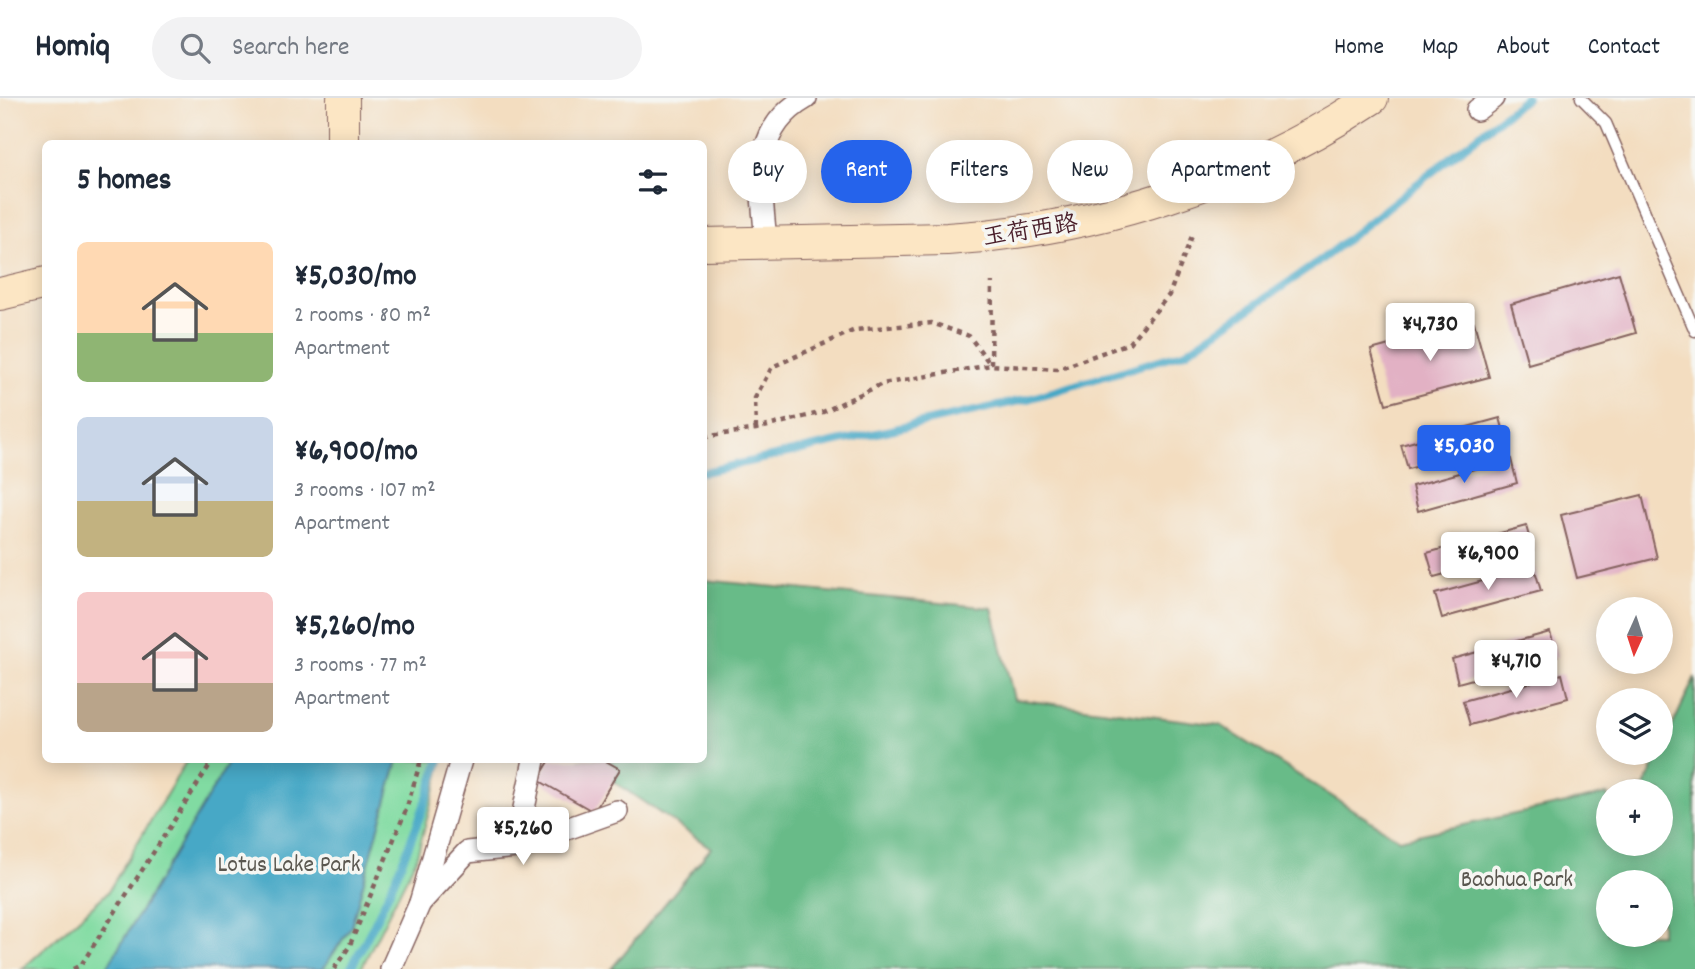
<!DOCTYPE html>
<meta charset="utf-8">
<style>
body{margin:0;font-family:Dekko,"LXGW WenKai TC",sans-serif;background:#f2f2f3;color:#1f2937;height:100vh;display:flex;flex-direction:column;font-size:26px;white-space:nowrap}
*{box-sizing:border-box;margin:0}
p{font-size:23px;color:#747a83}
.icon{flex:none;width:38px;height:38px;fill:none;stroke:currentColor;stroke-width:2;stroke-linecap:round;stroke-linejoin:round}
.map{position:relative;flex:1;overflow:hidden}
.panel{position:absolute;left:42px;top:42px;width:665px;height:623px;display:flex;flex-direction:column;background:#fff;border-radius:10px;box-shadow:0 4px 18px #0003}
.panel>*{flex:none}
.hud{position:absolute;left:728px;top:42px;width:665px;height:63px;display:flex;gap:14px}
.needle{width:46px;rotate:183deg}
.fabs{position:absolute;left:1596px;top:499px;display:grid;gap:14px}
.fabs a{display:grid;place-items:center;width:77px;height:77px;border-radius:50%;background:#fff;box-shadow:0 4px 18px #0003;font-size:35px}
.price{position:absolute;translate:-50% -60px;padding:0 16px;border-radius:7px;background:#fff;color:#222;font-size:23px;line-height:46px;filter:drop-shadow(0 2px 4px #0008)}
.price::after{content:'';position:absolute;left:50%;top:42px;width:21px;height:16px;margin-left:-10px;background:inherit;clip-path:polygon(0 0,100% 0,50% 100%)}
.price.on{background:#2563eb;color:#fff}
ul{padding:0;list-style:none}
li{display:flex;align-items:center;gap:21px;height:175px;padding:0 35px}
li span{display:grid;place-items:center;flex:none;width:196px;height:140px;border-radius:10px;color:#555}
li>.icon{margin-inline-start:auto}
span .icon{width:84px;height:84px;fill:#fffc;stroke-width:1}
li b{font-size:30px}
h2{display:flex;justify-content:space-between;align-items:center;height:84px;padding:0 35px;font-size:30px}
.tag{padding:0 24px;border-radius:32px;background:#fff;box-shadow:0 4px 18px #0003;font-size:24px;line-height:63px}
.tag.on{background:#2563eb;color:#fff}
header{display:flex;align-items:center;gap:42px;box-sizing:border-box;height:98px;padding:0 35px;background:#fff;border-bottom:2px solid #e0e1e3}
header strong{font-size:33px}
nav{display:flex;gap:38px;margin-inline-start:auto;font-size:24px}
.search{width:490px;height:63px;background:#f2f2f3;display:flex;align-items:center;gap:18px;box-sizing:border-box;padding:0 24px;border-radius:38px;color:#747a83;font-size:26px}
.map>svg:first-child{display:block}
</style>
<header>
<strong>Homiq</strong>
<div class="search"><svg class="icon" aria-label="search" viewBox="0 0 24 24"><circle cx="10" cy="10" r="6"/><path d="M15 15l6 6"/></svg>Search here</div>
<nav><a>Home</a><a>Map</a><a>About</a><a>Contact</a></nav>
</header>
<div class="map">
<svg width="1695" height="871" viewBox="0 0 1695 871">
<rect width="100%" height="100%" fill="#f6f6f2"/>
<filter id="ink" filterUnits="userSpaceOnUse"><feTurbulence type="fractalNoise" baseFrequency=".0143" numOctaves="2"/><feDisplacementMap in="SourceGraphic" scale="14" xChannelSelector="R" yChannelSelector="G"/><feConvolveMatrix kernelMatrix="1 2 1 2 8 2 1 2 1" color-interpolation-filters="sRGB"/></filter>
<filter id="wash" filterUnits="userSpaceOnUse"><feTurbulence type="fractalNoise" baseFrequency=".00686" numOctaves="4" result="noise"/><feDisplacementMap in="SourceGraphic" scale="28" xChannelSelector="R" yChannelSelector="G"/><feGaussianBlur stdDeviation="1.57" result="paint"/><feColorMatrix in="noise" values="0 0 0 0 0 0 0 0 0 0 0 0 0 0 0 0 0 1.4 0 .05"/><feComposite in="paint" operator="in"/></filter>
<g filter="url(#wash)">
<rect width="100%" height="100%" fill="#f3ddc0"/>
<path fill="#81dba2" stroke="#667d66" stroke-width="2" d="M 187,662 L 443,662 L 416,761 L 361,871 L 22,871 L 108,794 Z"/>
<path fill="#68bb88" stroke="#596d5a" stroke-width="2" fill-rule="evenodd" d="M 704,482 L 992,510 L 1014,601 L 1220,627 L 1399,741 L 1608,696 L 1608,746 L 1661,746 L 1661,693 L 1625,693 L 1644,689 L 1695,579 L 1695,871 L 611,871 L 711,750 L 582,662 L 704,662 ZM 1608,784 L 1661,784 L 1661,836 L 1608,836 Z"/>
<path fill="#47a8c6" stroke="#486478" stroke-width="2" d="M 230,662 L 398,662 L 351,829 L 323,871 L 106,871 Z"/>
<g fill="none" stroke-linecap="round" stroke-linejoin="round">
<g stroke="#47a8c6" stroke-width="8">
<path d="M 704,374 L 1028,301 L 1186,254 L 1317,165 L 1526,0"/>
<path d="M 350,871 C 388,805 416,734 440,662"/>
</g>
</g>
<g id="blocks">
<g fill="#e2b1c4">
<path d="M 1619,175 L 1636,235 L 1528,266 L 1511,206 Z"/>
<path d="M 1474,224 L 1489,279 L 1386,306 L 1371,252 Z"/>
<path d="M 1500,320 L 1507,344 L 1408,371 L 1401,347 Z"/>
<path d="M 1511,361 L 1517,385 L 1418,413 L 1412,388 Z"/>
<path d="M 1642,397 L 1657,460 L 1577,480 L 1561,417 Z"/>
<path d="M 1526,428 L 1533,452 L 1434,479 L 1427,455 Z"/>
<path d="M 1534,469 L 1541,493 L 1442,520 L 1435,496 Z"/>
<path d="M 1550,534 L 1557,558 L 1458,585 L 1452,561 Z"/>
<path d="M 1562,576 L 1568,600 L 1470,627 L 1463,603 Z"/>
<path d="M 550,662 L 604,662 L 620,671 L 594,714 L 538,682 Z"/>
</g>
</g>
</g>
<g filter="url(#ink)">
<use href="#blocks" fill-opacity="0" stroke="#85625f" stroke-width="2"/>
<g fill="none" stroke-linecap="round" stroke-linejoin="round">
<defs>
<path id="lane" d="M 1581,0 L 1606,25 L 1695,233"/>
<g id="street">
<path d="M 1477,12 L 1493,0"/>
<path d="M 766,145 C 762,89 748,33 806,0"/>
<path d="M 516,749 L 534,662"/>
<path d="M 420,805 L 467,754 L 516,749 L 617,713"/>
<path d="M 391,871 L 420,805 L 461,662"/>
</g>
<g id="secondary">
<path d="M 343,46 L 343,0"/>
<path d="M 704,146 L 947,141 C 1097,132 1246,84 1372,0"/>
<path d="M 0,196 L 46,185"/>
</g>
</defs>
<use href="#lane" stroke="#85625f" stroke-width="13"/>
<use href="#street" stroke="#85625f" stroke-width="24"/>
<use href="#secondary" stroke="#85625f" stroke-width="34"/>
<g stroke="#85625f" stroke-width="4.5" stroke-dasharray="5 5" stroke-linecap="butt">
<path d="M 991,266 L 992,184"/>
<path d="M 756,331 L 755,300 L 772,269 L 855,232 L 932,225 L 969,238 L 991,267"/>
<path d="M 704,339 L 756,331 L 823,314 L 882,286 L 991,267 L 1058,271 L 1129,245 L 1169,197 L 1192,138"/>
<path d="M 73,871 L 81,867 L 213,662"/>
<path d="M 334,871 L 349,849 L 406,712 L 421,662"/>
</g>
<use href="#lane" stroke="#fff" stroke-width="10"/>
<use href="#street" stroke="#fff" stroke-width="21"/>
<use href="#secondary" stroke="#fce6c4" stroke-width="32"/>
</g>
</g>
<g text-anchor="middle" stroke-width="7" stroke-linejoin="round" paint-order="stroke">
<g font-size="24" fill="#4a1f2b" stroke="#f6f6f2">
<text transform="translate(1030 131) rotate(-9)" y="8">玉荷西路</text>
</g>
<g font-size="24" fill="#5a574f" stroke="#f6f6f2">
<text x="289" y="773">Lotus Lake Park</text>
<text x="1517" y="788">Baohua Park</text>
</g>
</g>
</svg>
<div class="fabs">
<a><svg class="needle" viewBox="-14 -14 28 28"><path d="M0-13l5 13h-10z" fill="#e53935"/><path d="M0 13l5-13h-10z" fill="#747a83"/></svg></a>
<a><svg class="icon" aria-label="layers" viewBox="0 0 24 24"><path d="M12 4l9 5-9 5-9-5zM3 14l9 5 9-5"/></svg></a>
<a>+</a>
<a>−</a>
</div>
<b class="price" style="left:1430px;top:265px">¥4,730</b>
<b class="price on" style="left:1464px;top:387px">¥5,030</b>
<b class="price" style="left:1488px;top:494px">¥6,900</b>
<b class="price" style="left:1516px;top:602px">¥4,710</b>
<b class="price" style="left:523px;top:769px">¥5,260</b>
<div class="hud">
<a class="tag">Buy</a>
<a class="tag on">Rent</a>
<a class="tag">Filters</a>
<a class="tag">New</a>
<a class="tag">Apartment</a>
</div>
<section class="panel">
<h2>5 homes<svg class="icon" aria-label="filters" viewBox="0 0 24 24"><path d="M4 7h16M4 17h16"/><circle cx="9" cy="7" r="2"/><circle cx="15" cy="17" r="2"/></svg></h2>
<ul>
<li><span style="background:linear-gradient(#ffd9b3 65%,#8fb573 0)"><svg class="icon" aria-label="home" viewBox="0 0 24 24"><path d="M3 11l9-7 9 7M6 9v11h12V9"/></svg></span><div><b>¥5,030/mo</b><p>2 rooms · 80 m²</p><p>Apartment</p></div></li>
<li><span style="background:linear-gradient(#c9d6e8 60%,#c2b280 0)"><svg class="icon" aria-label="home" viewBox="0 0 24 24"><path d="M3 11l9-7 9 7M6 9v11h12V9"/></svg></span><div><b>¥6,900/mo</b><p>3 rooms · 107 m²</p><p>Apartment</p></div></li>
<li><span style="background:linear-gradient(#f6c9c9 65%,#b9a48a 0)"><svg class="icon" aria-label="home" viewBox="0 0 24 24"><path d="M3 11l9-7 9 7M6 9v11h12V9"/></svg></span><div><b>¥5,260/mo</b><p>3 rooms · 77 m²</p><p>Apartment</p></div></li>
</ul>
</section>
</div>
